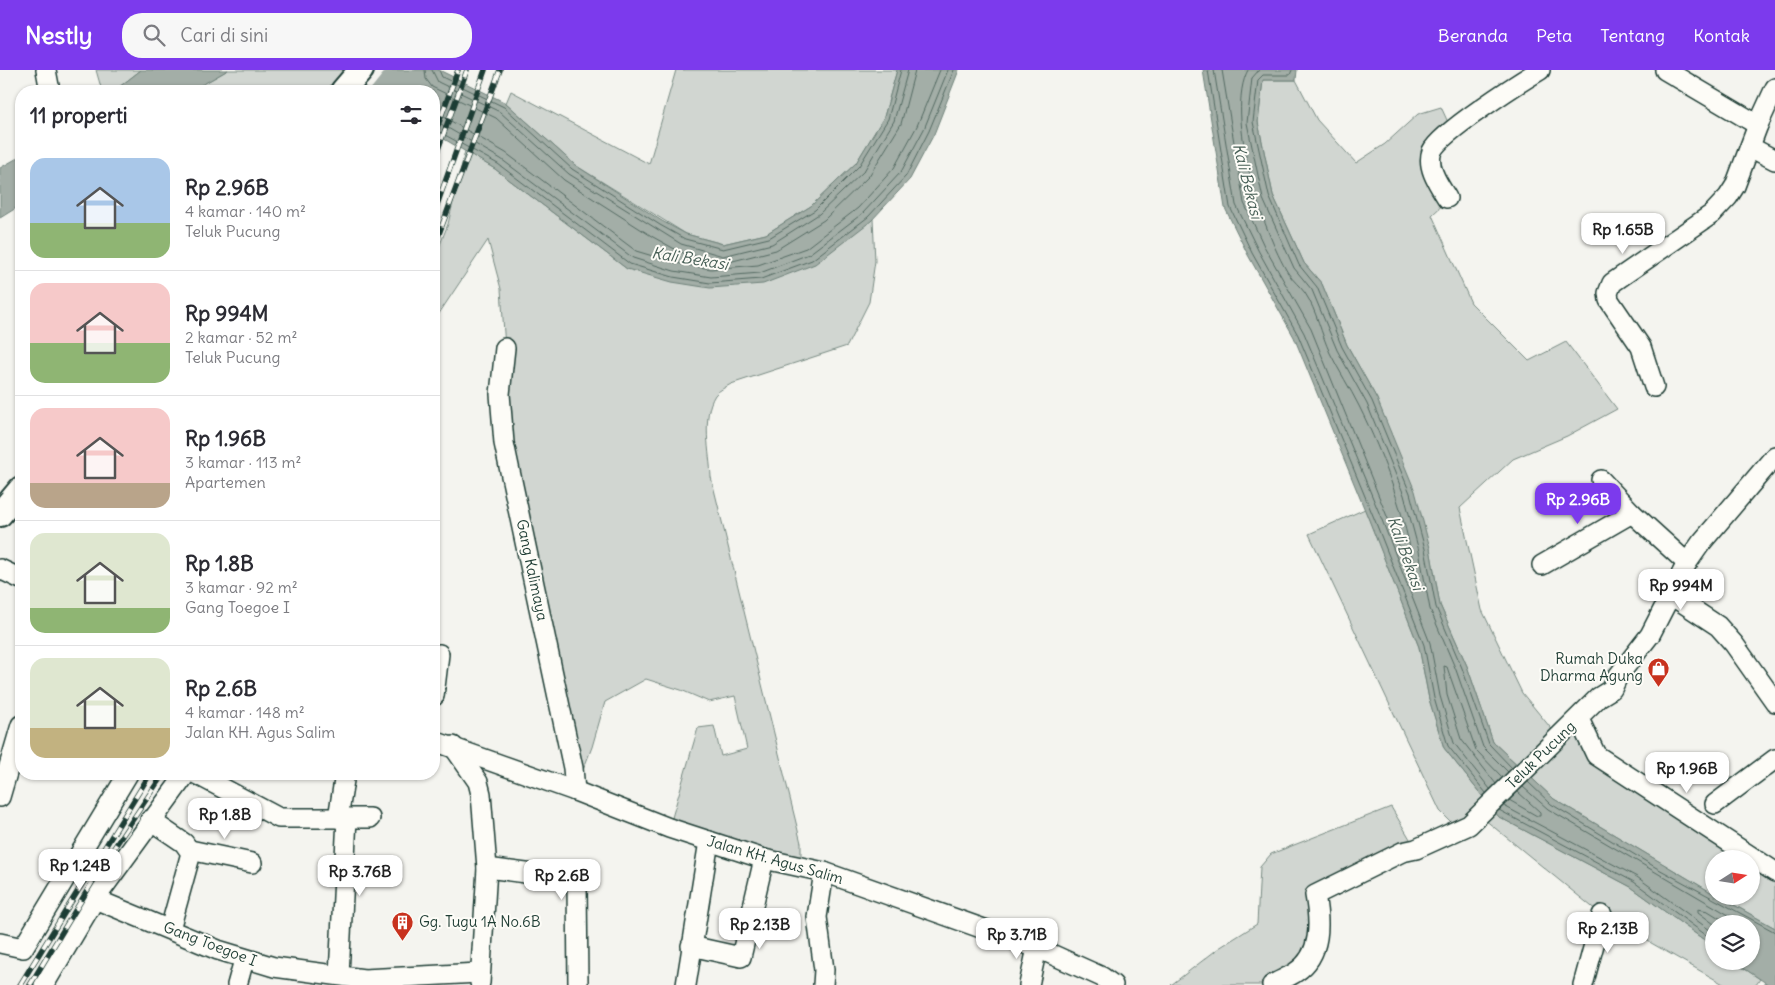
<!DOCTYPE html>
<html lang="id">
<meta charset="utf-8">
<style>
body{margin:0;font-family:Delius,sans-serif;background:#f7f7f7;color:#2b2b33;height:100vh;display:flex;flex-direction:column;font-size:19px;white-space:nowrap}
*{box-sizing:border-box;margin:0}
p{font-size:16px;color:#7c7c81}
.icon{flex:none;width:28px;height:28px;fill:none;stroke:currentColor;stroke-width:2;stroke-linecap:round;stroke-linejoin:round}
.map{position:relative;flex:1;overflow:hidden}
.side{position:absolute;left:15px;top:15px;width:425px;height:695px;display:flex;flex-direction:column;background:#fff;border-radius:20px;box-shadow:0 1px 4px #0004}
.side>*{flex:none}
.needle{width:32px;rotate:78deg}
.fabs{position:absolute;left:1705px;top:780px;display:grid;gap:10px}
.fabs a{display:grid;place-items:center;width:55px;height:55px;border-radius:50%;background:#fff;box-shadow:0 1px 4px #0004;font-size:25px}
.price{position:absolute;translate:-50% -42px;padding:0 11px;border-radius:10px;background:#fff;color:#222;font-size:16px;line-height:32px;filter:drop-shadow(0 1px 2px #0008)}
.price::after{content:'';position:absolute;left:50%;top:30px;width:15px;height:11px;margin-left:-8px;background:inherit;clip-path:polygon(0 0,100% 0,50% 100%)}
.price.selected{background:#7c3aed;color:#fff}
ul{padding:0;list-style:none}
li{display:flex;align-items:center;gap:15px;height:125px;padding:0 15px}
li+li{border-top:1px solid #e1e1e2}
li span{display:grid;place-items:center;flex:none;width:140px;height:100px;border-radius:15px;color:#555}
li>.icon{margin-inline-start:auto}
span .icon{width:60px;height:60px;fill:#fffc;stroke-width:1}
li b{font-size:21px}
h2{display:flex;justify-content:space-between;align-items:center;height:60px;padding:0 15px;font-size:21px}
header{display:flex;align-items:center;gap:30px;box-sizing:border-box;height:70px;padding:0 25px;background:#7c3aed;color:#fff}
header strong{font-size:24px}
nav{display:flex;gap:28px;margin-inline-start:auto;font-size:18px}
.search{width:350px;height:45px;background:#f7f7f7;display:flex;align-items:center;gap:12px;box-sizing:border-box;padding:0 18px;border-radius:20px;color:#7c7c81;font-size:19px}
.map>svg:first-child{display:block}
</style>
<header>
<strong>Nestly</strong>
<div class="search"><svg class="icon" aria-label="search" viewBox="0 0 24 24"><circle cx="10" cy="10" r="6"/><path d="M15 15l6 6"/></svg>Cari di sini</div>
<nav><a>Beranda</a><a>Peta</a><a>Tentang</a><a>Kontak</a></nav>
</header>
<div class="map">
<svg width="1775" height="915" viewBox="0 0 1775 915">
<rect width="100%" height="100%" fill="#f4f4ef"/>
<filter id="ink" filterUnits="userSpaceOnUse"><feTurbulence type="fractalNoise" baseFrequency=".02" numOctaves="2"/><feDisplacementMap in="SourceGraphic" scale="10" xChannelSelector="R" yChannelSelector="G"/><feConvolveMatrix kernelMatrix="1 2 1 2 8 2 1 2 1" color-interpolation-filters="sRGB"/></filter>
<g filter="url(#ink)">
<g fill="#d1d6d1" stroke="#788a82">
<path d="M 96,0 L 141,0 L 114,21 L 102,21 Z"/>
<path d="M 228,0 L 346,0 L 374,21 L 191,21 Z"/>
<path d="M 676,0 L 897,0 L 884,47 L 856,93 L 811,136 L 766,164 L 723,174 L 686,164 L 575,95 L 506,33 L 511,21 L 649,94 Z"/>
<path d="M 1263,10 L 1296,10 L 1317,50 L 1356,93 L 1385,74 L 1418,44 L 1441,37 L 1452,61 L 1432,82 L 1449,129 L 1432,145 L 1471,233 L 1529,291 L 1566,272 L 1617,339 L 1567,366 L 1513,389 L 1460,438 L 1482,540 L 1522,623 L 1559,668 L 1579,649 L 1596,685 L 1775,802 L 1775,858 L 1718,826 L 1751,826 L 1751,789 L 1714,789 L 1714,824 L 1554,729 L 1493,672 L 1467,596 L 1440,535 L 1430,478 L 1377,329 L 1347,275 L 1322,214 L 1304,193 L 1273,125 L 1258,52 Z"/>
<path d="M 465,81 L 495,99 L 627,199 L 873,149 L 875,191 L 869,232 L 847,276 L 731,314 C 726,317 719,320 715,325 C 701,347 710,384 711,407 L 801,773 L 801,795 L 669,758 L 698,658 L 714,656 L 721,686 L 747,679 L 735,626 L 709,632 L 681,620 L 646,609 L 605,632 L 592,677 L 575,721 L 504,373 L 505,278 L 501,219 L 488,170 L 434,251 L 434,190 L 448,154 Z"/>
<path d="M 1365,439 L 1419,577 L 1429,629 L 1444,678 L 1499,747 L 1631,817 L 1714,877 L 1714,891 L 1733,891 L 1760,909 L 1756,915 L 1725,915 L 1602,845 L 1479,745 L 1459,760 L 1440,741 L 1309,464 Z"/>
<path d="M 1391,737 L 1416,779 L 1325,819 L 1317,871 L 1272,915 L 1171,915 L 1219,878 L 1257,854 L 1260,797 L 1271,784 Z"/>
</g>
<g fill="#a3aea7" stroke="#6e8179">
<path d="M 141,0 L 228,0 L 191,21 L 114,21 Z"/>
<path d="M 347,0 L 439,0 L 506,33 L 575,95 L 662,151 L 686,164 L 723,174 L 766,164 L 811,136 L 856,93 L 884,47 L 897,0 L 959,0 L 934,64 L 910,109 L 871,151 L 815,194 L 763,214 L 710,218 L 672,212 L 627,199 L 495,99 L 434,63 L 434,21 L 375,21 Z"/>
<path d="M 1203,0 L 1297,0 L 1296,10 L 1263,10 L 1258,52 L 1273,125 L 1304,193 L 1322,214 L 1347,275 L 1377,329 L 1415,421 L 1430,478 L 1440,535 L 1467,596 L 1493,672 L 1554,729 L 1714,824 L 1714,826 L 1718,826 L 1775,858 L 1775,915 L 1769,915 L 1733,891 L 1751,891 L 1751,854 L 1714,854 L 1714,877 L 1631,817 L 1499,747 L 1444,678 L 1429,629 L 1419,577 L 1369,450 L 1294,267 L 1248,185 L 1225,138 Z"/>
<path d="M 21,86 L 21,135 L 0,148 L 0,98 Z"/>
</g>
<path fill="#f4f4ef" d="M 344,0 L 386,0 L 370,20 Z"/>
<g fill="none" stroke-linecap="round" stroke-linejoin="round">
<g stroke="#546a62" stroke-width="1">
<path d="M 425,0 L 426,9 L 432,17 L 496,48 L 564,110 L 653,167 L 680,182 L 725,193 L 776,180 L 824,150 L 869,106 L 901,54 L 915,0"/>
<path d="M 432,0 L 438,12 L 500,42 L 569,104 L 681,174 L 723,186 L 772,174 L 819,144 L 864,101 L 894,51 L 908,0"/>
<path d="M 439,0 L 442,7 L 504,37 L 572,99 L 660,155 L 685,169 L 723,179 L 769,168 L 815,140 L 859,96 L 888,49 L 901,0"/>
<path d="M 1208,0 L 1230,137 L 1252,183 L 1298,265 L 1374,448 L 1424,575 L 1434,628 L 1448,676 L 1486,723"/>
<path d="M 1214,0 L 1236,135 L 1258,180 L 1304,263 L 1380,445 L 1430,573 L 1440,626 L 1454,673 L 1490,719"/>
<path d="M 1222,0 L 1244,133 L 1264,176 L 1311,259 L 1410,503 L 1413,504 L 1415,502 C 1405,445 1385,388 1359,336 C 1350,318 1339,301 1330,283 C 1321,264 1317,241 1305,223 C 1300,216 1293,211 1288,203 C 1263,163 1224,43 1248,0"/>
<path d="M 1259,0 L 1252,8 L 1247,53 L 1263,129 L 1294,198 L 1312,220 L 1337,280 L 1367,334 L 1404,425 L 1419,481 L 1430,539 L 1456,600 L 1483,677 L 1508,702"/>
<path d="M 1292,0 L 1290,5 L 1263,5 L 1258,10 L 1253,52 L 1269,126 L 1299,195 L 1317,217 L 1342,277 L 1372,331 L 1410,423 L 1425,479 L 1436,537 L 1462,598 L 1489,674 L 1512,698"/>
<path d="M 434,45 L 444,47 L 506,83 L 636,181 L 676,193 L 711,199 L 758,195 L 806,178 L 858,138 L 894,98 L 917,56 L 940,0"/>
<path d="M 434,53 L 441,54 L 501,89 L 633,188 L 674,201 L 711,207 L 760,203 L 809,184 L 863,143 L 901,102 L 924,59 L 948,0"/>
<path d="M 434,59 L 498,94 L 630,194 L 673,207 L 710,213 L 761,209 L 812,190 L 868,147 L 906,106 L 929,61 L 954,0"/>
<path d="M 1528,712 L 1551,734 L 1655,797 L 1775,862"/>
<path d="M 1496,714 L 1461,669 L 1447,625 L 1444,596 L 1447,597 L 1449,603 L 1476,680 L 1502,707"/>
<path d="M 1523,717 L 1548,739 L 1744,854"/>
<path d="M 1509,730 L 1537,746 L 1540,746 L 1540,742 L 1518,722"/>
<path d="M 1504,736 L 1637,807 L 1714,863"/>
<path d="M 1499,740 L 1634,812 L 1714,871"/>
<path d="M 1714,854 L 1698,842 L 1698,839 L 1708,841 L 1729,854"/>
</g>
<defs>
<g id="minor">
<path d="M 46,0 L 50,21"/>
<path d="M 1665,0 L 1758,55"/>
<path d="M 1750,77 L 1775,90"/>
<path d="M 1447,128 C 1439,115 1426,97 1432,81 C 1440,63 1520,12 1540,0"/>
<path d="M 505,278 L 500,324 L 504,373 L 573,698 L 575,721"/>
<path d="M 1654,317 L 1641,277 L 1609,230 L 1608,223 L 1612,213 L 1712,144 L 1728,127 L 1735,116 L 1758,55 L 1775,18"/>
<path d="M 1601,410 L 1632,443 L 1687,493"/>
<path d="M 1542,495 L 1632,443"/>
<path d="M 0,499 L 21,509"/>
<path d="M 1671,525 L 1718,556 L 1734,574 L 1775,632"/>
<path d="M 434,626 L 439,584"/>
<path d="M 1579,649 L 1596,685 L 1775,802"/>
<path d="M 434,671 L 575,721 L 669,758 L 764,789 L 824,802 L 1040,879 L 1102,907 L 1113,915"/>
<path d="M 453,676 L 478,712 L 481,724 L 487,798 L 480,913"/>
<path d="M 196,704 L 279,748 L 370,748"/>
<path d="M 0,727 L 21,655"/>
<path d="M 1715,734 L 1775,689"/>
<path d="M 338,748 L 345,704"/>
<path d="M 150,750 L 184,773 L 191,783 L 170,859"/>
<path d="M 190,780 L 252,793"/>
<path d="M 487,798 L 572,809 L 577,813 L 578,915"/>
<path d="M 95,829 L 218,880 L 274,897 L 364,909 L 479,903"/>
<path d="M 0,873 L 23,878 L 128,704"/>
<path d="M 691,876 L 741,887 L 764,789"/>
<path d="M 339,905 L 347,748"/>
<path d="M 44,915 L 95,829 L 186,704"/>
<path d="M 237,915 L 244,890"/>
<path d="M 686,915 L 709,771"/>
<path d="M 823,915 L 824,900 L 817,847 L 824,802"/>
<path d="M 1029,915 L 1035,887 L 1040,879"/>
<path d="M 1272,915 C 1280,910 1289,907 1296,902 C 1322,885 1320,852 1315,825 L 1402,782 L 1416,779 L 1469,755 L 1599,627 L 1612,619 L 1618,606 L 1650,565 L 1687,493 L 1701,473 L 1775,386"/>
<path d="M 1583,915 L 1602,845"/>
</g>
<g id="major">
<path d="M 343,21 L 361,0"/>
<path d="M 0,444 L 21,419"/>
</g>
</defs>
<use href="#minor" stroke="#1f3d34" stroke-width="22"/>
<use href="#major" stroke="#1f3d34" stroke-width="28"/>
<use href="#minor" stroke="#fdfcf7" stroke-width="19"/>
<use href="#major" stroke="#fdfcf7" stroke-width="24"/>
<defs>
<g id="rail">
<path d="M 434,66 L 458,0"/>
<path d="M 434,90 L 467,0"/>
<path d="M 434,143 L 485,0"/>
<path d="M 434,177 L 500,0"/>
<path d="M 20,915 L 150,704"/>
<path d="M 30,915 L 104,793 L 163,704"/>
</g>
</defs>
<use href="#rail" stroke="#1f3d34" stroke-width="5.5"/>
<use href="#rail" stroke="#fdfcf7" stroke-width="4" stroke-dasharray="11" stroke-linecap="butt"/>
</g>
</g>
<defs>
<symbol id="shop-pin" viewBox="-11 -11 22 30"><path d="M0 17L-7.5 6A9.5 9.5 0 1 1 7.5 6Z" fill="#c8321e" stroke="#fdfcf7"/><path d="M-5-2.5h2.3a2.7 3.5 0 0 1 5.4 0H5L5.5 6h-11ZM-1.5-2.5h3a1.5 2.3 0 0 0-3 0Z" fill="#fff"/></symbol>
<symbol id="building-pin" viewBox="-11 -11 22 30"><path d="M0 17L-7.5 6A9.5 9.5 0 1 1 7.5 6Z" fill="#c8321e" stroke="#fdfcf7"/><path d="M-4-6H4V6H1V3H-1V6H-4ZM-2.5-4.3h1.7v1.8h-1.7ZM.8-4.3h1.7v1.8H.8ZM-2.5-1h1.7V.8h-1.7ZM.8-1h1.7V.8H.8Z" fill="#fff"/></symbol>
</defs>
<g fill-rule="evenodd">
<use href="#shop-pin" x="1646" y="586" width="25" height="34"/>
<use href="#building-pin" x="390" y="840" width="25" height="34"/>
</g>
<g text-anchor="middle" stroke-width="4" stroke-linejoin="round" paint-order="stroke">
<g font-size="15" fill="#1f3d34" stroke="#fdfcf7">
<text transform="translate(532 500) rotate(78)" y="5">Gang Kalimaya</text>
<text transform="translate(1541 685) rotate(-44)" y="5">Teluk Pucung</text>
<text transform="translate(775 790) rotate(16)" y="5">Jalan KH. Agus Salim</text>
<text transform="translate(210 874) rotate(21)" y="5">Gang Toegoe I</text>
</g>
<g font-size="15" fill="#1f3d34" stroke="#fdfcf7" text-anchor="end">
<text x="1643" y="594">Rumah Duka<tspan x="1643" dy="17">Dharma Agung</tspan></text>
<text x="419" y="857" text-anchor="start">Gg. Tugu 1A No.6B</text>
</g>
<g font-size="16" font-style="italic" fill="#475f56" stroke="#fdfcf7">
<text transform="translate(1248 111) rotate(76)" y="6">Kali Bekasi</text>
<text transform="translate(690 188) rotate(9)" y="6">Kali Bekasi</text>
<text transform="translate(1406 483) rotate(70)" y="6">Kali Bekasi</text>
</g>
</g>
</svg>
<div class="fabs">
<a><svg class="needle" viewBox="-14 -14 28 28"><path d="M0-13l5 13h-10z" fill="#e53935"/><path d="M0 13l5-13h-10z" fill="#7c7c81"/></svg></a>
<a><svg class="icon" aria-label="layers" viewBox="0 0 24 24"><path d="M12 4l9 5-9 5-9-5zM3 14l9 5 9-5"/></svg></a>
</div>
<b class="price" style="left:1623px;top:185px">Rp 1.65B</b>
<b class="price selected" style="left:1578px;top:455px">Rp 2.96B</b>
<b class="price" style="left:1681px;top:541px">Rp 994M</b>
<b class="price" style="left:1687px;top:724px">Rp 1.96B</b>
<b class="price" style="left:225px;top:770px">Rp 1.8B</b>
<b class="price" style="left:80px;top:821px">Rp 1.24B</b>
<b class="price" style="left:360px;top:827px">Rp 3.76B</b>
<b class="price" style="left:562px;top:831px">Rp 2.6B</b>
<b class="price" style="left:760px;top:880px">Rp 2.13B</b>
<b class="price" style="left:1608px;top:884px">Rp 2.13B</b>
<b class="price" style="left:1017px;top:890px">Rp 3.71B</b>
<section class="side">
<h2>11 properti<svg class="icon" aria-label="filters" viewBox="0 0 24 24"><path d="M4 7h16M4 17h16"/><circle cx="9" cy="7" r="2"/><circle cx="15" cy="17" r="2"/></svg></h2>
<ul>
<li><span style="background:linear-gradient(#a9c7e8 65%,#8fb573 0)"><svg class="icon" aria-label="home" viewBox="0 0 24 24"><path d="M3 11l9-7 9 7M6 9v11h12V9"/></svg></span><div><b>Rp 2.96B</b><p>4 kamar · 140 m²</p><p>Teluk Pucung</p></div></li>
<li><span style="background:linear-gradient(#f6c9c9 60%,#8fb573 0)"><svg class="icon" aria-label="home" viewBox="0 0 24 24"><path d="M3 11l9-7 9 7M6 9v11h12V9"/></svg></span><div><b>Rp 994M</b><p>2 kamar · 52 m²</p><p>Teluk Pucung</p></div></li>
<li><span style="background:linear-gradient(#f6c9c9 75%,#b9a48a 0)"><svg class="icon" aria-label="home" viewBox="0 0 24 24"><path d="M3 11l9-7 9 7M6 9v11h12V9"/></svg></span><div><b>Rp 1.96B</b><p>3 kamar · 113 m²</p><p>Apartemen</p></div></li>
<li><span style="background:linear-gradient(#dfe7d0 75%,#8fb573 0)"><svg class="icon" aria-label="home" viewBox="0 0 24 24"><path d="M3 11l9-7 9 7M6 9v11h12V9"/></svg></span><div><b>Rp 1.8B</b><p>3 kamar · 92 m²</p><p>Gang Toegoe I</p></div></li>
<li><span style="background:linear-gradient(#dfe7d0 70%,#c2b280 0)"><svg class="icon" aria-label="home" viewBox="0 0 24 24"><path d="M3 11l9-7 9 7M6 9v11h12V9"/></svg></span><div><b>Rp 2.6B</b><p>4 kamar · 148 m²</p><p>Jalan KH. Agus Salim</p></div></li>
</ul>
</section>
</div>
